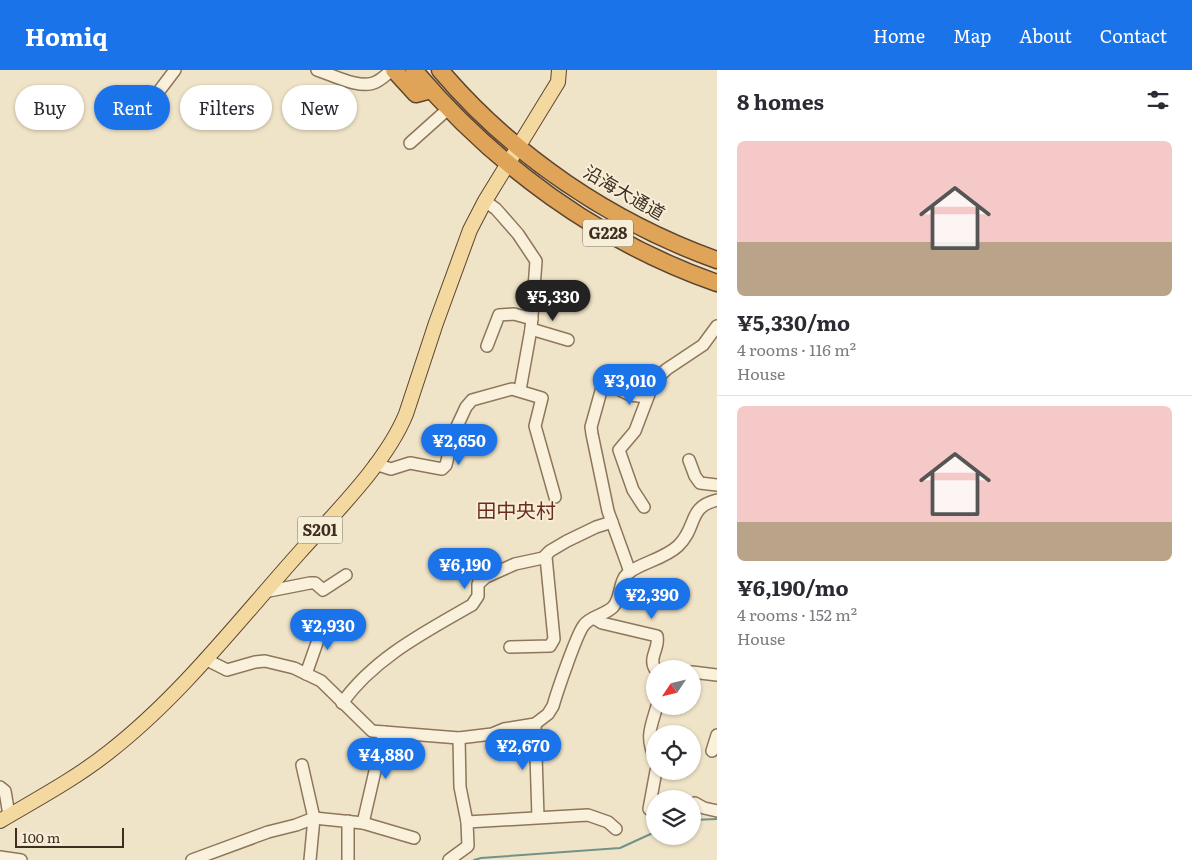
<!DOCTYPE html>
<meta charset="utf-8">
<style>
body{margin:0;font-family:Literata,"Noto Sans SC",serif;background:#f7f7f7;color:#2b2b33;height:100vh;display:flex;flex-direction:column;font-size:19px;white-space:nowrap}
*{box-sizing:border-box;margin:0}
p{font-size:16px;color:#7c7c81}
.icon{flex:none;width:28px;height:28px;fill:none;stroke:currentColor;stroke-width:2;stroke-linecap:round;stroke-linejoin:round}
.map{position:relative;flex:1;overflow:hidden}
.side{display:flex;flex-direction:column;background:#fff;width:475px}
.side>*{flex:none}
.top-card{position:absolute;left:15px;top:15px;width:475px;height:45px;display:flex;gap:10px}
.needle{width:32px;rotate:235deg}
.buttons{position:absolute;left:646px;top:590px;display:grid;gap:10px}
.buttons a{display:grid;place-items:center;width:55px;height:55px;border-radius:50%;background:#fff;box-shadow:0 1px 4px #0004;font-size:25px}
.scale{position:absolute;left:15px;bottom:12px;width:109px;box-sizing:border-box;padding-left:5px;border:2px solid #3d2e20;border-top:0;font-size:14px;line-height:18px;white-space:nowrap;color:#3d2e20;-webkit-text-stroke:4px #f7eed8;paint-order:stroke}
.price{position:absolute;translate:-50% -42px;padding:0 11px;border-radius:18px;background:#1a73e8;color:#fff;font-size:16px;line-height:32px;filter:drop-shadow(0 1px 2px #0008)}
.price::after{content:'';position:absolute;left:50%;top:30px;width:15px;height:11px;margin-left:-8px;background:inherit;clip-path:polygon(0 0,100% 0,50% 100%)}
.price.current{background:#222;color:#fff}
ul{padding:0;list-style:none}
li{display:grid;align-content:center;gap:10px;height:265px;padding:0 20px}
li+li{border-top:1px solid #e1e1e2}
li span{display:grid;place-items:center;height:155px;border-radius:8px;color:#555}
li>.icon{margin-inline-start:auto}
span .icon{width:90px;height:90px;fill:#fffc;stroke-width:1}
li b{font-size:21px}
h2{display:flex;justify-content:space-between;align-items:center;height:60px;padding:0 20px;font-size:21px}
.tag{padding:0 18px;border-radius:22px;background:#fff;box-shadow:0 1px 4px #0004;font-size:18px;line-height:45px}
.tag.current{background:#1a73e8;color:#fff}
header{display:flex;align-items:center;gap:30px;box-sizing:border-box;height:70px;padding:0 25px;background:#1a73e8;color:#fff}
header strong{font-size:24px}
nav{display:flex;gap:28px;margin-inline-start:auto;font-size:18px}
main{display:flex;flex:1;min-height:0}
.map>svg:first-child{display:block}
</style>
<header>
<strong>Homiq</strong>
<nav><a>Home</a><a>Map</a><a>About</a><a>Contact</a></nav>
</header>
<main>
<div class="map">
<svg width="717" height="790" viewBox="0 0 717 790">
<rect width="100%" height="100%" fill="#f0e4c8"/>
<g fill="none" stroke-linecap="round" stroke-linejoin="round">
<g stroke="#6f938a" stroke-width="2">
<path d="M 692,750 L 717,749"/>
<path d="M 474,790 L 481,788 L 620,778 L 655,762"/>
</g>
<defs>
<g id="minor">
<path d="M 317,0 C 333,5 360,20 376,12 C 382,9 387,4 392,0"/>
<path d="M 147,37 L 175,0"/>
<path d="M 410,73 L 448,39"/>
<path d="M 485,131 L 496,139 L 518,164 L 536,191 L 531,259 L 520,320"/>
<path d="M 531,259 L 568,270"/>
<path d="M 487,276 L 499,245 L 514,244 L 532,249"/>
<path d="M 689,390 L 695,406 L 700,413 L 717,415"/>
<path d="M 375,394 L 391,399 L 410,393 L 442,399 L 446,395 L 453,365 L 466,337 L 472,330 L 512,319 L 542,328 L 535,356 L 555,427"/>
<path d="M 644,437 L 633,420 L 619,380 L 635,361 L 654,311 L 667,299 L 703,275 L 717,256"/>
<path d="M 630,502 L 608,441 L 592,364 L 591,357 L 603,314 L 612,316 L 630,325 L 647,327"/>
<path d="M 264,522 L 310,513 L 315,513 L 323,520 L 346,505"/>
<path d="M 594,548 L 602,553 L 657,566 C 660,578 648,587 655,599"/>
<path d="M 510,577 L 550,576 L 554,569 L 546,487"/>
<path d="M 205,589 L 227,600 L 255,592 L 265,591 L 294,598 L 321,611 L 372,661 L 384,662 L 459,668 L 492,664 L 504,659 L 535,654 L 548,644 L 553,636 C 557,622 577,563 584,555 C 591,546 605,545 613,537 C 622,527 618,512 628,503 C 643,492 664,489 678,476 C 698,457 687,437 717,430"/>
<path d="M 692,602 L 717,605"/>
<path d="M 306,604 L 325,550"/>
<path d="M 342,633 C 374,588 425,562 472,535 L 478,526 L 478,514 L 486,507 L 515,494 L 543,488 L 550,481 L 567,471 L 596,457 L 612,452"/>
<path d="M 535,654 L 538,747"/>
<path d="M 712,681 L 717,665"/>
<path d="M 655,688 C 645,667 651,657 657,636"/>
<path d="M 302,695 L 314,748 L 310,790"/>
<path d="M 0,717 L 5,721 L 9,745"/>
<path d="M 695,733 L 704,738 L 717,741"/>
<path d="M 649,739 L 656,701"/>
<path d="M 348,751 L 348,790"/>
<path d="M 467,752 L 588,745 L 608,752 L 616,759"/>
<path d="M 363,753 L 384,662"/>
<path d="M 0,787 L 21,790"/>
<path d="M 192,790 L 268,762 L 296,755 L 314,748 L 363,753 L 414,768"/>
<path d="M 449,790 L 468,776 L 467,752 L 460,717 L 459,668"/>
</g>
<path id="major" d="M 0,751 C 37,729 75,709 109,682 C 181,626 239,550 300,482 C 335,443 386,393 406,344 L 436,253 L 470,160 L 485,131 L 558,12 L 559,0"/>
<g id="highway">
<path d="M 394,0 L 416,24 L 431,20"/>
<path d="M 414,0 C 494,95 599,172 717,213"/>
<path d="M 440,0 C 513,86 611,152 717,190"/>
</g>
</defs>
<use href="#minor" stroke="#8d765c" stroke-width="14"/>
<use href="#major" stroke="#5b4430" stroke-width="16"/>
<use href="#highway" stroke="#5b4430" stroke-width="19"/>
<use href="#minor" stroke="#faf1dc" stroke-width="11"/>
<use href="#major" stroke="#f3d9a0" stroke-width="14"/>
<use href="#highway" stroke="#e0a458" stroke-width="16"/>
</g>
<g text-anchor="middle" stroke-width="4" stroke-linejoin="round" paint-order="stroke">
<g fill="#f7eed8" stroke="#756857" stroke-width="1">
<rect x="583" y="149.5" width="50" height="27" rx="4"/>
<rect x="297.5" y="446.5" width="45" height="27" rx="4"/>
</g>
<g font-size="16" font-weight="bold" fill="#3d2e20">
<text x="608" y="169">G228</text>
<text x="320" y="466">S201</text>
</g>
<g font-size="18" fill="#3d2e20" stroke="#f7eed8">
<text transform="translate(624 123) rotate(30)" y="6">沿海大通道</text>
</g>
<g font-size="20" fill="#6b2e1e" stroke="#f7eed8">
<text x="516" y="448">田中央村</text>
</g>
</g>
</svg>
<div class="buttons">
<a><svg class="needle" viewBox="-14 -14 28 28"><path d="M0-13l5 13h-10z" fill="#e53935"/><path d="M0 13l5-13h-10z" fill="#7c7c81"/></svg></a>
<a><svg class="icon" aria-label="locate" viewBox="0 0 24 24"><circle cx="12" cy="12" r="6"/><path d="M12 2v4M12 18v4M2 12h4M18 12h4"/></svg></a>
<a><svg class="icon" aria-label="layers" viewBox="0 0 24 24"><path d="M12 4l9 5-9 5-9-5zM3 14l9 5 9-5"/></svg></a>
</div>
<div class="scale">100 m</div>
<b class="price current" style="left:553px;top:252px">¥5,330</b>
<b class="price" style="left:630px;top:336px">¥3,010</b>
<b class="price" style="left:459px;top:396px">¥2,650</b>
<b class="price" style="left:465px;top:520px">¥6,190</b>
<b class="price" style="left:652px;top:550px">¥2,390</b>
<b class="price" style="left:328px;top:581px">¥2,930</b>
<b class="price" style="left:523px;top:701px">¥2,670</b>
<b class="price" style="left:386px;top:710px">¥4,880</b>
<div class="top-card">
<a class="tag">Buy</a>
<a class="tag current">Rent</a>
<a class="tag">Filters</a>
<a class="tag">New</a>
</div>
</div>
<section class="side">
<h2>8 homes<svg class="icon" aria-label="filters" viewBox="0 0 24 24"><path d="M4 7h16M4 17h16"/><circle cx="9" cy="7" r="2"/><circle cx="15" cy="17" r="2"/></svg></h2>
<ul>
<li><span style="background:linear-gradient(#f6c9c9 65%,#b9a48a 0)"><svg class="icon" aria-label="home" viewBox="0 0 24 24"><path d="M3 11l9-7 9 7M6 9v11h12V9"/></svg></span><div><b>¥5,330/mo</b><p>4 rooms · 116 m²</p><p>House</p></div></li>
<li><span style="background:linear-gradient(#f6c9c9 75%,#b9a48a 0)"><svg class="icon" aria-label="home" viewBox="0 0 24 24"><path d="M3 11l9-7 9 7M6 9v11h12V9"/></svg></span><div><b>¥6,190/mo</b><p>4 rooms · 152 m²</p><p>House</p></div></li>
</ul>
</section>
</main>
